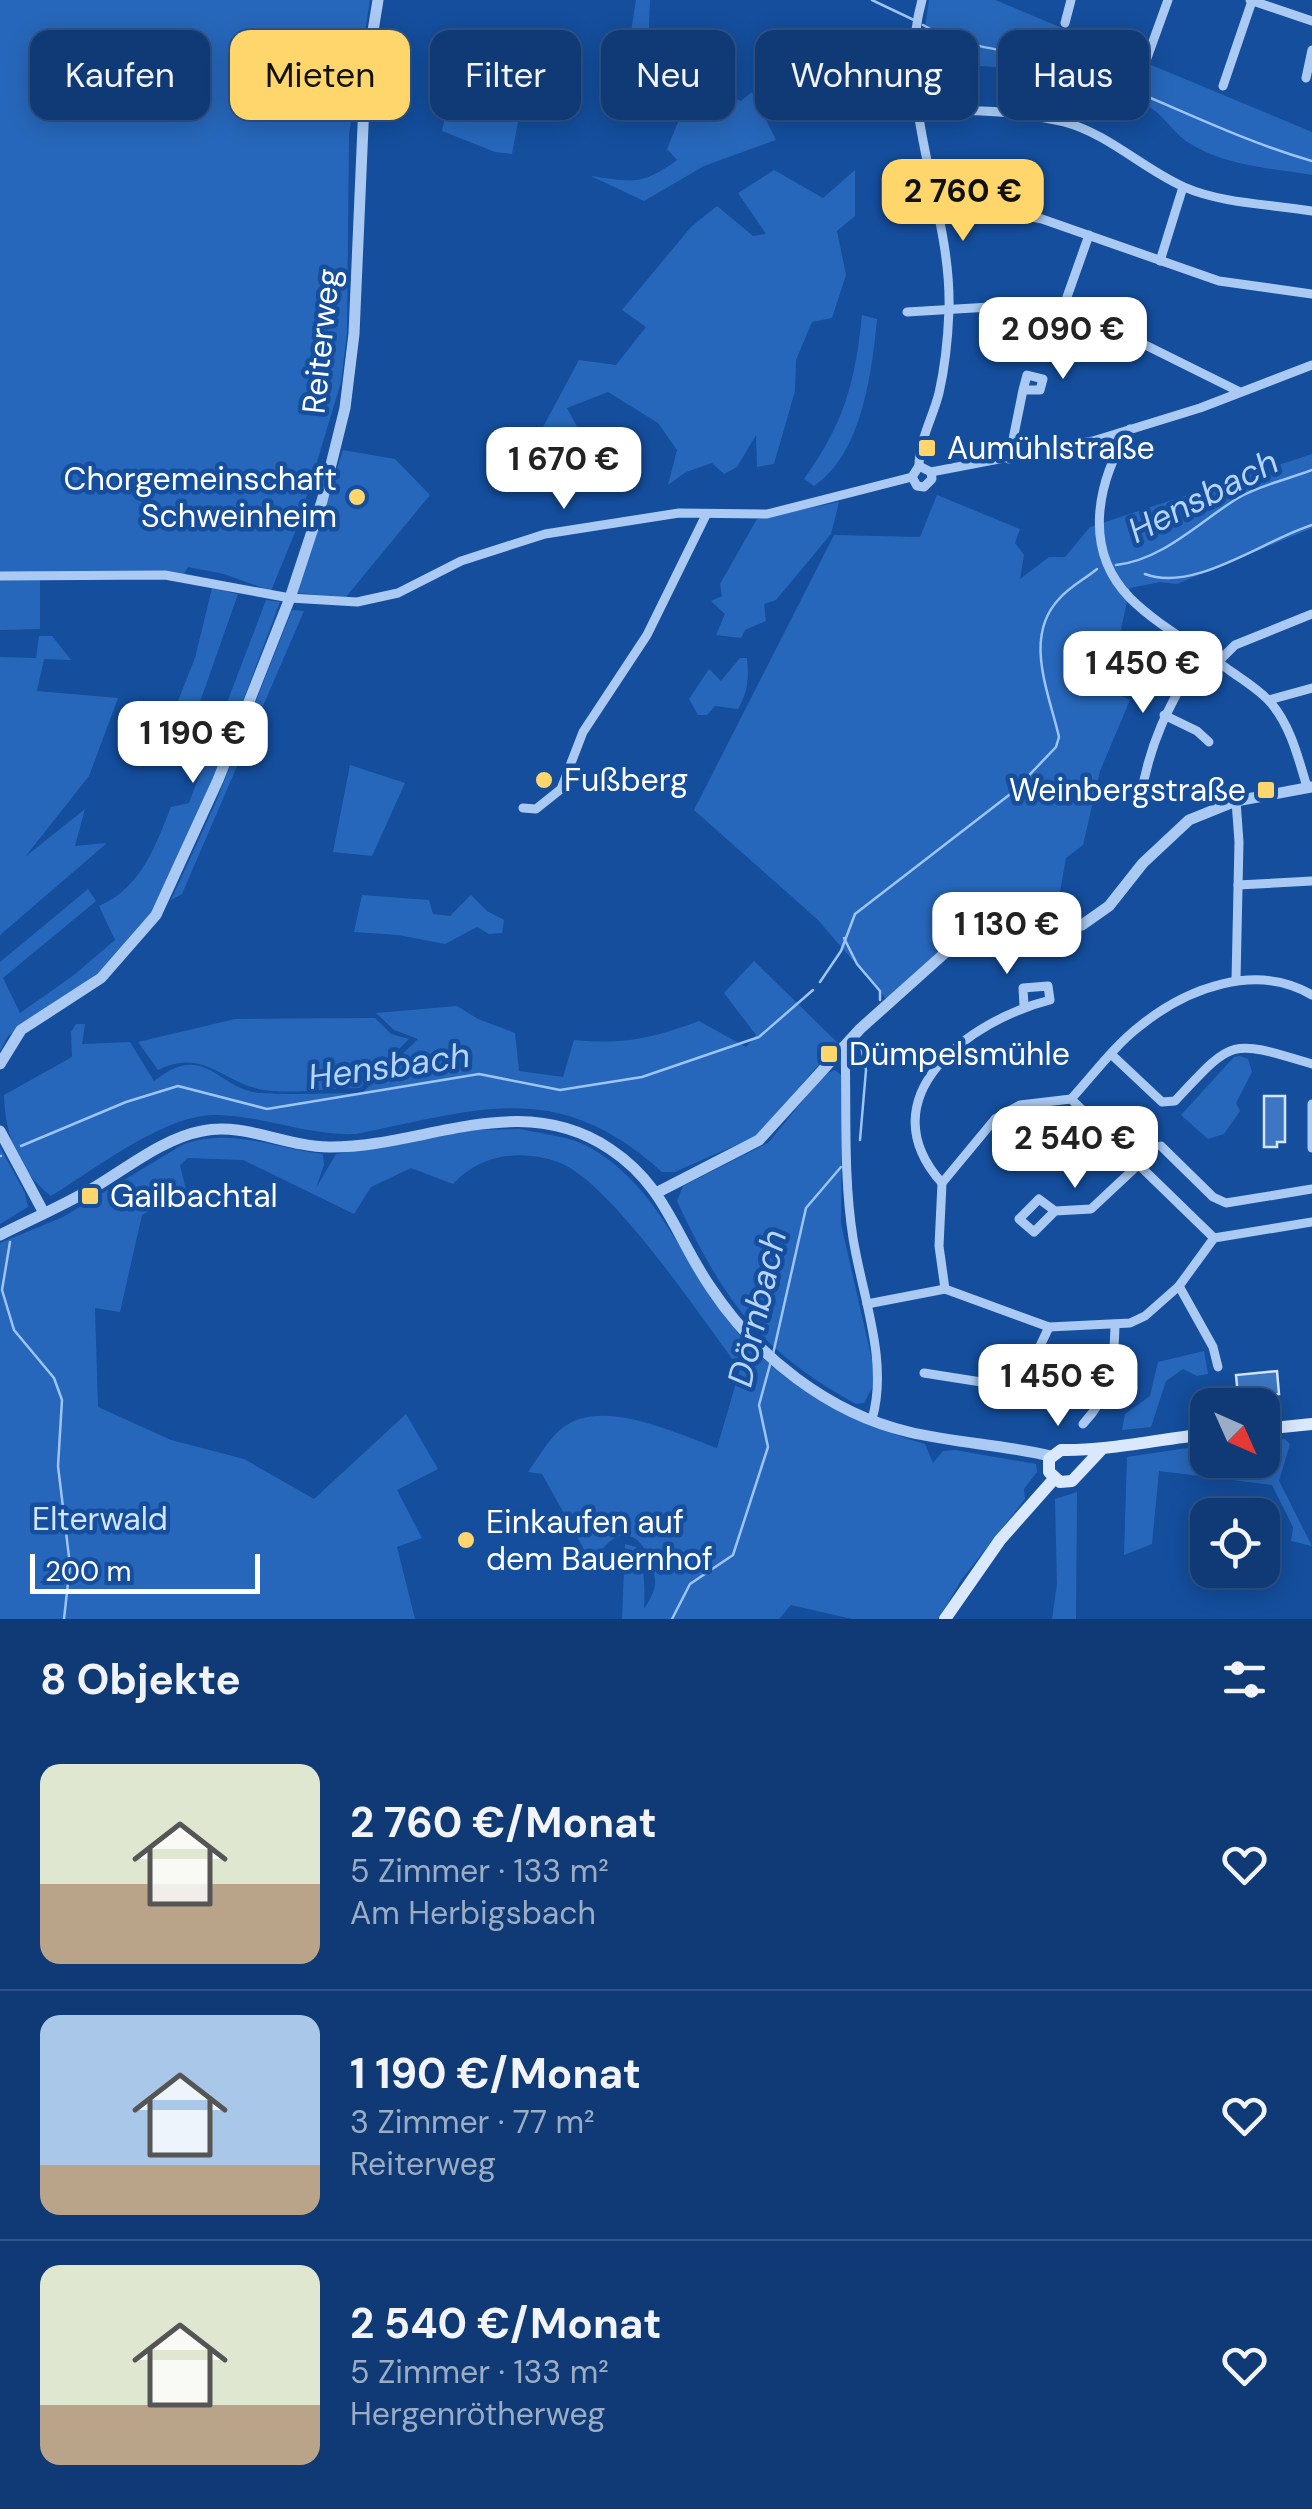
<!DOCTYPE html>
<html lang="de">
<meta charset="utf-8">
<style>
body{margin:0;font-family:"DM Sans",sans-serif;background:#18417b;color:#f1f3f6;height:100vh;display:flex;flex-direction:column;font-size:38px;white-space:nowrap}
*{box-sizing:border-box;margin:0}
p{font-size:32px;color:#9badc5}
.icon{flex:none;width:55px;height:55px;fill:none;stroke:currentColor;stroke-width:2;stroke-linecap:round;stroke-linejoin:round}
.map{position:relative;height:1619px;overflow:hidden}
.panel{display:flex;flex-direction:column;background:#0f3a76;flex:1}
.panel>*{flex:none}
.banner{position:absolute;left:30px;top:30px;width:1252px;height:90px;display:flex;gap:20px}
.needle{width:65px;rotate:135deg}
.controls{position:absolute;left:1190px;top:1388px;display:grid;gap:20px}
.controls a{display:grid;place-items:center;width:90px;height:90px;border-radius:20px;background:#0f3a76;box-shadow:0 5px 25px #0003,0 0 0 2px #2f5488;font-size:50px}
.scale{position:absolute;left:30px;bottom:25px;width:230px;box-sizing:border-box;padding-left:10px;border:5px solid #fff;border-top:0;font-size:28px;line-height:35px;white-space:nowrap;color:#fff;-webkit-text-stroke:8px #144e9d;paint-order:stroke}
.price{position:absolute;translate:-50% -85px;padding:0 22px;border-radius:20px;background:#fff;color:#222;font-size:32px;line-height:65px;filter:drop-shadow(0 2px 5px #0008)}
.price::after{content:'';position:absolute;left:50%;top:60px;width:30px;height:22px;margin-left:-15px;background:inherit;clip-path:polygon(0 0,100% 0,50% 100%)}
.price.on{background:#ffd66c;color:#111}
ul{padding:0;list-style:none}
li{display:flex;align-items:center;gap:30px;height:250px;padding:0 40px}
li+li{border-top:2px solid #2f5488}
li span{display:grid;place-items:center;flex:none;width:280px;height:200px;border-radius:20px;color:#555}
li>.icon{margin-inline-start:auto}
span .icon{width:120px;height:120px;fill:#fffc;stroke-width:1}
li b{font-size:42px}
h2{display:flex;justify-content:space-between;align-items:center;height:120px;padding:0 40px;font-size:42px}
.pill{padding:0 35px;border-radius:20px;background:#0f3a76;box-shadow:0 5px 25px #0003,0 0 0 2px #2f5488;font-size:35px;line-height:90px}
.pill.on{background:#ffd66c;color:#111}
.map>svg:first-child{display:block}
</style>
<div class="map">
<svg width="1312" height="1619" viewBox="0 0 1312 1619">
<rect width="100%" height="100%" fill="#144e9d"/>
<g fill="#2767bb">
<path d="M 0,0 L 370,0 L 349,134 L 347,333 L 341,382 L 298,525 L 271,591 L 224,574 L 188,567 L 184,574 L 0,574 Z"/>
<path d="M 636,0 L 650,0 L 648,49 L 662,53 L 658,71 L 626,63 Z"/>
<path d="M 929,0 L 995,0 L 1312,132 L 1312,175 C 1270,168 1223,166 1186,141 C 1172,131 1162,113 1146,105 C 1077,67 996,68 920,62 Z"/>
<path d="M 460,48 L 528,69 L 512,154 L 495,152 L 442,131 Z"/>
<path d="M 696,78 L 728,87 L 729,96 L 741,101 L 752,92 L 776,140 L 704,166 L 644,201 L 591,176 C 632,182 642,186 677,160 L 667,149 Z"/>
<path d="M 774,170 L 823,198 L 855,170 L 855,216 L 837,231 L 846,275 L 832,318 L 812,322 L 796,360 L 795,391 L 774,464 L 757,467 L 756,435 L 737,467 L 724,474 L 712,463 L 686,472 L 668,485 L 677,450 L 658,423 L 608,392 L 567,408 L 582,436 L 569,440 L 543,427 L 579,360 L 616,365 L 646,327 L 622,310 L 691,227 L 717,206 L 753,236 L 766,234 L 738,193 Z"/>
<path d="M 862,315 L 877,319 C 872,372 862,454 814,486 L 804,479 C 844,423 855,384 862,315 Z"/>
<path d="M 343,450 L 395,459 L 430,495 L 346,597 L 297,593 Z"/>
<path d="M 1312,454 L 1312,528 L 1177,584 L 1160,582 L 1130,588 L 1112,670 L 1104,688 L 1130,700 L 1100,771 L 1083,845 L 1066,858 L 1054,926 L 949,946 L 886,999 L 818,920 L 694,810 L 834,535 L 920,537 L 937,495 L 1020,529 L 1015,543 L 1024,555 L 1020,579 L 1049,557 L 1065,557 L 1090,527 Z"/>
<path d="M 839,502 L 831,534 L 776,600 L 764,604 L 766,621 L 745,630 L 741,638 L 716,635 L 725,614 L 711,601 L 722,596 L 720,584 L 757,519 Z"/>
<path d="M 0,580 L 40,580 L 40,629 L 0,630 Z"/>
<path d="M 212,588 L 238,594 L 182,753 L 158,751 L 195,658 Z"/>
<path d="M 266,600 L 280,602 L 215,775 L 155,908 L 98,973 L 8,1036 L 0,1051 L 0,962 L 88,889 L 96,901 L 3,978 L 20,1013 L 74,975 L 115,940 L 99,906 C 141,888 155,847 171,807 L 189,803 Z"/>
<path d="M 292,610 L 304,611 L 182,894 L 171,900 L 216,802 Z"/>
<path d="M 39,636 L 52,636 L 71,660 L 44,659 L 37,691 L 118,698 L 89,776 L 25,857 L 85,809 L 75,846 L 107,843 L 0,935 L 0,657 L 36,658 Z"/>
<path d="M 740,658 L 747,658 C 749,678 748,692 738,709 L 715,706 L 707,715 L 698,715 L 689,699 L 709,669 L 721,681 Z"/>
<path d="M 350,765 L 405,783 L 372,856 L 333,852 Z"/>
<path d="M 362,895 L 429,900 L 433,914 L 450,916 L 471,895 L 487,911 L 504,920 L 502,933 L 489,934 L 477,927 L 445,944 L 398,935 L 354,932 Z"/>
<path d="M 754,961 L 838,1043 L 756,1136 L 675,1172 L 662,1172 C 557,1077 479,1110 356,1134 C 308,1136 265,1116 217,1115 C 166,1113 94,1170 51,1196 C 18,1170 5,1135 4,1095 L 72,1057 L 71,1032 L 76,1024 L 85,1024 L 82,1044 L 130,1042 L 154,1081 C 206,1040 216,1089 260,1093 C 293,1095 328,1093 362,1093 L 418,1039 L 394,1030 L 376,1013 L 457,1006 L 478,1019 L 515,1033 L 519,1071 L 563,1077 L 574,1040 C 624,1045 653,1038 699,1021 L 746,1047 L 756,1035 L 724,993 Z"/>
<path d="M 375,1018 L 391,1034 L 409,1039 L 360,1088 C 331,1088 281,1096 255,1088 C 218,1077 200,1049 158,1070 L 138,1042 L 235,1019 Z"/>
<path d="M 1240,1056 L 1248,1059 L 1252,1072 L 1236,1103 L 1240,1111 L 1224,1134 L 1208,1139 L 1181,1115 L 1234,1057 Z"/>
<path d="M 835,1070 L 842,1076 L 841,1224 L 874,1369 L 872,1388 L 864,1403 L 856,1404 C 759,1351 723,1299 677,1201 L 683,1186 L 768,1143 L 825,1074 Z"/>
<path d="M 520,1129 C 541,1134 568,1136 587,1146 C 663,1187 684,1271 738,1333 C 789,1391 852,1423 925,1444 L 933,1463 L 943,1451 L 955,1450 L 1036,1464 L 1037,1472 L 1024,1489 L 1025,1499 L 962,1579 L 938,1619 L 852,1619 L 791,1605 L 779,1619 L 622,1619 L 625,1544 L 636,1547 C 645,1568 645,1587 644,1609 C 649,1601 656,1590 655,1580 C 654,1561 638,1523 613,1539 C 605,1544 598,1555 591,1562 L 542,1474 L 528,1472 C 538,1458 548,1440 561,1429 C 600,1396 675,1433 717,1448 L 740,1369 C 703,1321 611,1181 558,1162 C 521,1149 480,1154 453,1184 L 411,1168 L 371,1187 L 354,1214 L 243,1160 L 188,1158 L 180,1165 L 186,1190 L 142,1215 L 120,1312 L 95,1308 L 98,1407 L 171,1440 L 244,1459 L 314,1499 L 406,1414 L 438,1469 L 397,1490 L 422,1538 L 397,1547 L 415,1619 L 0,1619 L 0,1243 L 63,1217 L 182,1145 C 232,1127 273,1148 323,1154 L 324,1165 L 316,1188 L 336,1154 L 476,1130 Z"/>
<path d="M 0,1147 L 25,1193 L 28,1207 L 0,1224 Z"/>
<path d="M 1204,1351 L 1208,1374 L 1197,1376 L 1183,1369 L 1166,1381 L 1151,1427 L 1122,1430 L 1125,1414 L 1150,1396 L 1158,1362 Z"/>
<path d="M 1285,1439 L 1290,1444 L 1279,1481 L 1312,1546 L 1291,1541 L 1293,1527 L 1272,1485 L 1159,1471 L 1152,1544 L 1124,1555 L 1127,1457 L 1207,1445 L 1208,1460 L 1262,1460 L 1263,1441 Z"/>
<path d="M 1077,1492 L 1076,1619 L 1052,1619 L 1057,1584 L 1055,1499 Z"/>
</g>
<g fill="none" stroke-linecap="round" stroke-linejoin="round">
<g stroke="#9cc5f6" stroke-width="2.5">
<path d="M 872,0 L 916,21"/>
<path d="M 923,25 C 969,52 1020,49 1069,66 C 1152,94 1228,137 1312,161"/>
<path d="M 1116,565 C 1163,560 1200,521 1238,498 C 1260,485 1289,479 1312,470"/>
<path d="M 1145,574 C 1194,593 1264,540 1312,525"/>
<path d="M 844,938 L 857,964 L 880,991 L 880,1000"/>
<path d="M 820,982 L 841,951 L 855,914 L 1013,792 L 1056,747 L 1059,737 C 1049,693 1023,637 1059,599 C 1069,587 1085,579 1097,569"/>
<path d="M 860,1140 L 866,1070 L 861,1046"/>
<path d="M 21,1146 L 126,1102 L 178,1086 L 267,1109 L 479,1074 L 560,1090 L 642,1077 L 759,1037 L 813,990"/>
<path d="M 0,1156 L 1,1156"/>
<path d="M 10,1242 L 2,1290 L 14,1330 L 54,1378 L 62,1400 L 58,1466 L 70,1565 L 64,1619"/>
<path d="M 773,1354 L 806,1208 L 841,1167"/>
<path d="M 672,1619 L 690,1584 L 733,1555 L 768,1447 L 759,1405 L 771,1361"/>
</g>
</g>
<g fill="#3d77c3" stroke="#d2e5fd" stroke-width="2.5">
<path d="M 1264,1096 L 1285,1096 L 1285,1142 L 1277,1142 L 1277,1147 L 1264,1147 Z"/>
<path d="M 1277,1371 L 1279,1394 L 1238,1396 L 1236,1375 Z"/>
</g>
<g fill="none" stroke-linecap="round" stroke-linejoin="round">
<g stroke="#aacaf4" stroke-width="9">
<path d="M 1250,0 L 1312,21"/>
<path d="M 1065,23 L 1071,0"/>
<path d="M 1147,58 L 1168,0"/>
<path d="M 1306,78 L 1312,50"/>
<path d="M 1223,86 L 1252,1"/>
<path d="M 874,114 C 935,109 1003,107 1064,122 C 1109,134 1143,169 1184,187 C 1223,204 1271,204 1312,211"/>
<path d="M 995,216 L 1013,213 L 1042,219 L 1219,281 L 1312,294"/>
<path d="M 1160,261 L 1183,187"/>
<path d="M 1062,311 L 1089,235"/>
<path d="M 907,312 L 990,307 L 1062,311 L 1107,326 L 1238,391"/>
<path d="M 1130,429 C 1097,481 1082,549 1130,598 C 1158,626 1197,646 1229,670 C 1243,680 1260,690 1271,703 C 1291,727 1298,757 1307,787"/>
<path d="M 1009,459 L 1023,390 L 1040,390 L 1043,379 L 1027,375 L 1023,390"/>
<path d="M 919,466 L 931,472 L 1093,441 L 1200,408 L 1312,365"/>
<path d="M 912,477 L 917,486 L 924,487 L 932,479 L 931,472"/>
<path d="M 0,576 L 165,575 L 290,598 L 357,602 L 398,593 L 461,561 L 545,534 L 679,513 L 767,514 L 912,477 L 919,466 C 919,441 933,417 939,393 C 945,367 948,336 949,310 C 952,206 893,104 922,0"/>
<path d="M 1218,662 L 1235,645 L 1312,614"/>
<path d="M 1269,700 L 1312,688"/>
<path d="M 1164,715 L 1197,731 L 1209,742"/>
<path d="M 1140,801 C 1150,738 1170,705 1201,650"/>
<path d="M 1236,801 L 1239,842 L 1236,980"/>
<path d="M 523,808 L 536,809 L 561,789 L 583,732 L 647,635 L 706,515"/>
<path d="M 1238,885 L 1312,881"/>
<path d="M 845,1046 C 847,1109 843,1175 853,1238 C 862,1295 889,1362 872,1419"/>
<path d="M 1112,1055 L 1162,1102 L 1175,1101 C 1234,1038 1229,1039 1312,1064"/>
<path d="M 1071,1099 L 1214,1238"/>
<path d="M 1312,1104 L 1312,1148"/>
<path d="M 1161,1146 L 1213,1197 L 1226,1203 L 1312,1189"/>
<path d="M 942,1183 C 865,1097 970,1020 1050,1000 L 1048,986 L 1023,988 L 1024,1006"/>
<path d="M 1055,1211 L 1039,1199 L 1019,1219 L 1034,1232 L 1055,1211 L 1091,1209 L 1137,1166"/>
<path d="M 1179,1286 L 1213,1347 L 1218,1367"/>
<path d="M 945,1289 L 939,1246 L 942,1183 L 995,1119 L 1020,1105 L 1071,1099 C 1093,1075 1115,1045 1140,1026 C 1187,988 1256,962 1312,995"/>
<path d="M 867,1304 L 945,1289 L 1049,1327 L 1130,1323 L 1145,1316 L 1179,1286 L 1214,1238 L 1312,1222"/>
<path d="M 924,1373 L 1013,1387 L 1023,1382 L 1049,1327"/>
<path d="M 1083,1424 C 1112,1393 1114,1366 1115,1325"/>
</g>
<g stroke="#aacaf4" stroke-width="11">
<path d="M 0,1064 L 21,1030 L 101,978 L 156,915 L 218,780 L 290,598 L 322,501 L 345,408 L 354,334 L 365,80 L 378,0"/>
<path d="M 0,1131 L 44,1213"/>
<path d="M 658,1192 L 759,1140 L 860,1029 L 946,952 L 986,937 L 1082,925 L 1109,906 L 1143,863 L 1189,820 L 1236,801 L 1312,787"/>
<path d="M 0,1235 C 32,1219 64,1205 95,1187 C 127,1168 164,1138 202,1131 C 244,1122 287,1147 329,1147 C 423,1148 519,1088 610,1149 C 666,1186 675,1236 711,1288 C 756,1356 828,1413 909,1432 C 956,1443 1004,1445 1051,1456"/>
</g>
<g stroke="#d9e8fd" stroke-width="12">
<path d="M 1262,1429 L 1312,1424"/>
<path d="M 1102,1449 L 1072,1481 L 1060,1482 L 1049,1472 L 1049,1459 L 1061,1450 C 1108,1451 1158,1439 1208,1434"/>
<path d="M 945,1619 L 1000,1540 L 1054,1479"/>
</g>
</g>
<g fill="#ffd66c" stroke="#144e9d" stroke-width="4">
<rect x="917" y="438" width="20" height="20" rx="5"/>
<circle cx="357" cy="497" r="10"/>
<circle cx="544" cy="780" r="10"/>
<rect x="1256" y="780" width="20" height="20" rx="5"/>
<rect x="819" y="1044" width="20" height="20" rx="5"/>
<rect x="80" y="1186" width="20" height="20" rx="5"/>
<circle cx="466" cy="1540" r="10"/>
</g>
<g text-anchor="middle" stroke-width="9" stroke-linejoin="round" paint-order="stroke">
<g font-size="32" fill="#fff" stroke="#144e9d">
<text transform="translate(321 341) rotate(-84)" y="11">Reiterweg</text>
</g>
<g font-size="32" fill="#fff" stroke="#144e9d" text-anchor="start">
<text x="947" y="459">Aumühlstraße</text>
<text x="337" y="490" text-anchor="end">Chorgemeinschaft<tspan x="337" dy="37">Schweinheim</tspan></text>
<text x="564" y="791">Fußberg</text>
<text x="1246" y="801" text-anchor="end">Weinbergstraße</text>
<text x="849" y="1065">Dümpelsmühle</text>
<text x="110" y="1207">Gailbachtal</text>
<text x="486" y="1533">Einkaufen auf<tspan x="486" dy="37">dem Bauernhof</tspan></text>
</g>
<g font-size="32" fill="#d2e5fd" stroke="#144e9d">
<text x="100" y="1530">Elterwald</text>
</g>
<g font-size="35" font-style="italic" fill="#b6d4fa" stroke="#144e9d">
<text transform="translate(1203 496) rotate(-27)" y="12">Hensbach</text>
<text transform="translate(389 1066) rotate(-8)" y="12">Hensbach</text>
<text transform="translate(757 1308) rotate(-77)" y="12">Dörnbach</text>
</g>
</g>
</svg>
<div class="controls">
<a><svg class="needle" viewBox="-14 -14 28 28"><path d="M0-13l5 13h-10z" fill="#e53935"/><path d="M0 13l5-13h-10z" fill="#9badc5"/></svg></a>
<a><svg class="icon" aria-label="locate" viewBox="0 0 24 24"><circle cx="12" cy="12" r="6"/><path d="M12 2v4M12 18v4M2 12h4M18 12h4"/></svg></a>
</div>
<div class="scale">200 m</div>
<b class="price on" style="left:963px;top:244px">2 760 €</b>
<b class="price" style="left:1063px;top:382px">2 090 €</b>
<b class="price" style="left:564px;top:512px">1 670 €</b>
<b class="price" style="left:1143px;top:716px">1 450 €</b>
<b class="price" style="left:193px;top:786px">1 190 €</b>
<b class="price" style="left:1007px;top:977px">1 130 €</b>
<b class="price" style="left:1075px;top:1191px">2 540 €</b>
<b class="price" style="left:1058px;top:1429px">1 450 €</b>
<div class="banner">
<a class="pill">Kaufen</a>
<a class="pill on">Mieten</a>
<a class="pill">Filter</a>
<a class="pill">Neu</a>
<a class="pill">Wohnung</a>
<a class="pill">Haus</a>
</div>
</div>
<section class="panel">
<h2>8 Objekte<svg class="icon" aria-label="filters" viewBox="0 0 24 24"><path d="M4 7h16M4 17h16"/><circle cx="9" cy="7" r="2"/><circle cx="15" cy="17" r="2"/></svg></h2>
<ul>
<li><span style="background:linear-gradient(#dfe7d0 60%,#b9a48a 0)"><svg class="icon" aria-label="home" viewBox="0 0 24 24"><path d="M3 11l9-7 9 7M6 9v11h12V9"/></svg></span><div><b>2 760 €/Monat</b><p>5 Zimmer · 133 m²</p><p>Am Herbigsbach</p></div><svg class="icon" aria-label="heart" viewBox="0 0 24 24"><path d="M12 20l-8-8c-3-5 5-10 8-4 3-6 11-1 8 4z"/></svg></li>
<li><span style="background:linear-gradient(#a9c7e8 75%,#b9a48a 0)"><svg class="icon" aria-label="home" viewBox="0 0 24 24"><path d="M3 11l9-7 9 7M6 9v11h12V9"/></svg></span><div><b>1 190 €/Monat</b><p>3 Zimmer · 77 m²</p><p>Reiterweg</p></div><svg class="icon" aria-label="heart" viewBox="0 0 24 24"><path d="M12 20l-8-8c-3-5 5-10 8-4 3-6 11-1 8 4z"/></svg></li>
<li><span style="background:linear-gradient(#dfe7d0 70%,#b9a48a 0)"><svg class="icon" aria-label="home" viewBox="0 0 24 24"><path d="M3 11l9-7 9 7M6 9v11h12V9"/></svg></span><div><b>2 540 €/Monat</b><p>5 Zimmer · 133 m²</p><p>Hergenrötherweg</p></div><svg class="icon" aria-label="heart" viewBox="0 0 24 24"><path d="M12 20l-8-8c-3-5 5-10 8-4 3-6 11-1 8 4z"/></svg></li>
</ul>
</section>
